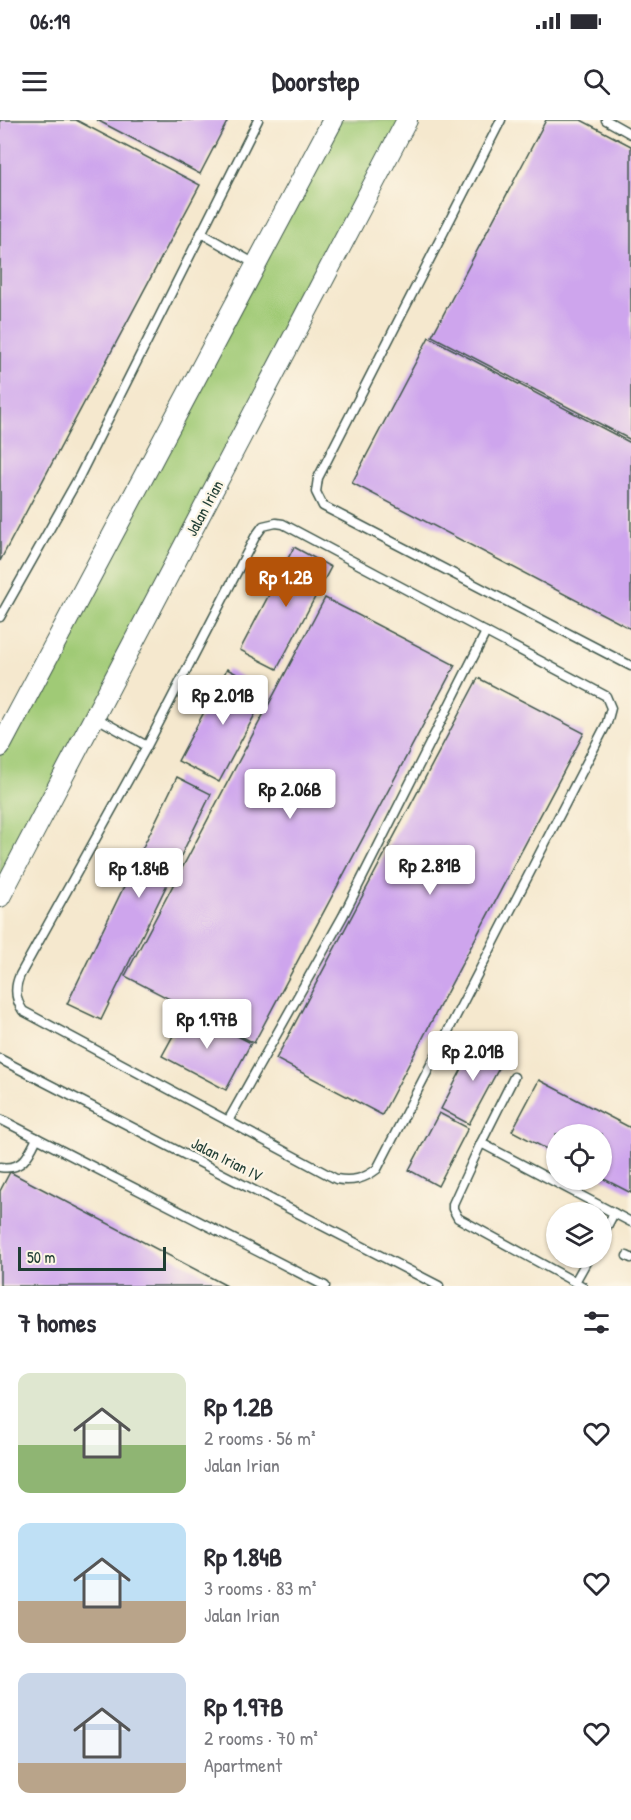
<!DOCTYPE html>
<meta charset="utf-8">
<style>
body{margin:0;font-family:"Patrick Hand",sans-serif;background:#f2f2f3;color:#2b2b33;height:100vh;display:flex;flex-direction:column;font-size:22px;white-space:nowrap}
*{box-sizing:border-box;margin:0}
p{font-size:20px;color:#7c7c81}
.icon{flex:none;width:33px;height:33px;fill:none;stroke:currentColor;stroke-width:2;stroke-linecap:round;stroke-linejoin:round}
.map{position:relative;height:1166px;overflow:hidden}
.panel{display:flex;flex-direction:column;background:#fff;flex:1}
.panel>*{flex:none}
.controls{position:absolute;left:546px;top:1004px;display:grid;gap:12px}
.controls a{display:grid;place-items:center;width:66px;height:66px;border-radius:50%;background:#fff;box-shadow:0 2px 4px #0004;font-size:30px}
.scale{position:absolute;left:18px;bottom:15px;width:148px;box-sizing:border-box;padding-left:6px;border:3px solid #1f3d34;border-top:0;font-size:16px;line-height:21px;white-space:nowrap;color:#1f3d34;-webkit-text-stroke:4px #fcf5e5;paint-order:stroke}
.price{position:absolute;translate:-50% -51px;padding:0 14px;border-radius:6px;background:#fff;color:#222;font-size:20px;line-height:39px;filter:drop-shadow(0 2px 3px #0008)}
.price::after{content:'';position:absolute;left:50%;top:36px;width:18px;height:14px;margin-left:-9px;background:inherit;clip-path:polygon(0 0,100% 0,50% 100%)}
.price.current{background:#b45309;color:#fff}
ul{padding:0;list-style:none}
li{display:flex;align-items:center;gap:18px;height:150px;padding:0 18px}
li span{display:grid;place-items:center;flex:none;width:168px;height:120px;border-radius:12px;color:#555}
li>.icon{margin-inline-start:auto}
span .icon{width:72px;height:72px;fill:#fffc;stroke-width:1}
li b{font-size:26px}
h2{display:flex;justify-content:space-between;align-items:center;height:72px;padding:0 18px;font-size:26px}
.status{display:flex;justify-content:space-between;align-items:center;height:42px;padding:0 30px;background:#fff;direction:ltr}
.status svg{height:16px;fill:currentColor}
header{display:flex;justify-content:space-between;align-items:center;height:78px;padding:0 18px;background:#fff;font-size:27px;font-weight:700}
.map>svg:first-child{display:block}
</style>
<div class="status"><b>06:19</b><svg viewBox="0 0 49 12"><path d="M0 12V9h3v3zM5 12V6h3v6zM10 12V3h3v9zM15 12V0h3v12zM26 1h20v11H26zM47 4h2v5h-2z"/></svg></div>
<header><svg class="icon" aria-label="menu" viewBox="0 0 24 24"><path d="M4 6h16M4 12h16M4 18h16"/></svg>Doorstep<svg class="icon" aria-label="search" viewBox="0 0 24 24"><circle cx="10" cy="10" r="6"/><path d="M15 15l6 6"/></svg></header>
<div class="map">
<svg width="631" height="1166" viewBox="0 0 631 1166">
<rect width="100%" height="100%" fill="#fcf5e5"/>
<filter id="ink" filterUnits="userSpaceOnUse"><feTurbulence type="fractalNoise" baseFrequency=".0167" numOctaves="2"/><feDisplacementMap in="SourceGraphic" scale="12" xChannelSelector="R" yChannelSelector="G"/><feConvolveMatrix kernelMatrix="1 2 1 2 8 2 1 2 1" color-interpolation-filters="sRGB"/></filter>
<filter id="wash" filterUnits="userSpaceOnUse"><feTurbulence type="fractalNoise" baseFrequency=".008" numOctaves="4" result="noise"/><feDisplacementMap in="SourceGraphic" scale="24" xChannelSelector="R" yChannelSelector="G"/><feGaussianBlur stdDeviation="1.35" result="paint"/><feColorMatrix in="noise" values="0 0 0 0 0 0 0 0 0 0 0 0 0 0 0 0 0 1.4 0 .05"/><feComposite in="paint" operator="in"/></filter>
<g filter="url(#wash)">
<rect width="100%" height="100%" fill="#f5e8ce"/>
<path fill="#a0ca76" stroke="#608455" stroke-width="1.5" d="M 333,0 L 407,0 L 0,776 L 0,634 Z"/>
<g id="blocks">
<g fill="#cea5ed">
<path d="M 0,0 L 76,0 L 200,65 L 0,441 Z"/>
<path d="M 97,0 L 228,0 L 200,54 Z"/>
<path d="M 546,0 L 581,0 L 631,26 L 631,320 L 432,216 Z"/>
<path d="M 429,217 L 631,323 L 631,509 L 352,363 Z"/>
<path d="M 294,427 L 331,447 L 277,549 L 240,530 Z"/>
<path d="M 325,478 L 455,545 L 254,923 L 125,856 Z"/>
<path d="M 227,549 L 268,570 L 219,662 L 178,641 Z"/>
<path d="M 478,558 L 584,613 L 382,995 L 276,939 Z"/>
<path d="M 177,657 L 211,674 L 101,900 L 67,884 Z"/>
<path d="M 187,890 L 251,923 L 226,970 L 162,936 Z"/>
<path d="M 477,920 L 506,935 L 469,1004 L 441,989 Z"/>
<path d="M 539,960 L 631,1008 L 631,1073 L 602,1058 L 602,1014 L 556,1014 L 556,1034 L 512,1011 Z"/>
<path d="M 439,993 L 468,1008 L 438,1066 L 409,1050 Z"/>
<path d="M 10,1052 L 227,1166 L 0,1166 L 0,1071 Z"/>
</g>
</g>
</g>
<g filter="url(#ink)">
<use href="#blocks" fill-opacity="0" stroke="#3f574b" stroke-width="1.5"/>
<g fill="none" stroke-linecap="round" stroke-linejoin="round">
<defs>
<g id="service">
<path d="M 501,0 L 318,358 L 316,372 L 323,386 L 631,546"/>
<path d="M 606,0 L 631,14"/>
<path d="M 201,113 L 257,145"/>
<path d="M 0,497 L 79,357 L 258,0"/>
<path d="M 95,597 L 147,626 L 255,417 L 263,406 L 276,403 L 283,404 L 606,576 L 611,588 L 607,603 L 377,1049 C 364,1059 352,1062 336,1059 L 23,891 C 15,879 14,868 20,855 L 147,626"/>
<path d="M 0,939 L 439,1166"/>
<path d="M 0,999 L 325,1166"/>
<path d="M 228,1001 L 343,796 L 486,512"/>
<path d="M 481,1023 L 514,957"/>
<path d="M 0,1047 C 22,1051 29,1035 37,1018"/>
<path d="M 602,1116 L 614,1093"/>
<path d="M 627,1136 L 631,1138"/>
<path d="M 575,1162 L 589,1137"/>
<path d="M 582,1166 L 458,1098 L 453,1089 L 453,1084 L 481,1023 L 631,1102"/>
</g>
<g id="tertiary">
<path d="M 0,627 L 333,0"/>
<path d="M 0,777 L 407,0"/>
</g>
</defs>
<use href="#service" stroke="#3f574b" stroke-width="11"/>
<use href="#tertiary" stroke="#3f574b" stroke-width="22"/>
<use href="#service" stroke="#fff" stroke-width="8"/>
<use href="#tertiary" stroke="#fff" stroke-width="20"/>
</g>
</g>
<g text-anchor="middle" stroke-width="4.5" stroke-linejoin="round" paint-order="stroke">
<g font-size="16" fill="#1f3d34" stroke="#fcf5e5">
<text transform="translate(204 388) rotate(-62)" y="6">Jalan Irian</text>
<text transform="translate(227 1039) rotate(27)" y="6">Jalan Irian IV</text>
</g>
</g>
</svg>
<div class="controls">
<a><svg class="icon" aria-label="locate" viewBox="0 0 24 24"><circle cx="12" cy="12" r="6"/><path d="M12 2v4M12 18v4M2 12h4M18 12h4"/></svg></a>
<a><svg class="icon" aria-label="layers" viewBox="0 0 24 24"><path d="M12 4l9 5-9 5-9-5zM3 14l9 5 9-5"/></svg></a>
</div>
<div class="scale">50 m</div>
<b class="price current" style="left:286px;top:488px">Rp 1.2B</b>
<b class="price" style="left:223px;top:606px">Rp 2.01B</b>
<b class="price" style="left:290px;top:700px">Rp 2.06B</b>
<b class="price" style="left:430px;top:776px">Rp 2.81B</b>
<b class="price" style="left:139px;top:779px">Rp 1.84B</b>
<b class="price" style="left:207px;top:930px">Rp 1.97B</b>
<b class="price" style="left:473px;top:962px">Rp 2.01B</b>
</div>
<section class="panel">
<h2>7 homes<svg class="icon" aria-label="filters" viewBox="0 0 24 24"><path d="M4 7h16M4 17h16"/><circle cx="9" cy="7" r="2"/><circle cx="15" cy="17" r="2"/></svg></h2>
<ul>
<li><span style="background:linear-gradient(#dfe7d0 60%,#8fb573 0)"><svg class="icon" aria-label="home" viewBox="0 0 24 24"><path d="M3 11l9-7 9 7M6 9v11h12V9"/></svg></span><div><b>Rp 1.2B</b><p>2 rooms · 56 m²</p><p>Jalan Irian</p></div><svg class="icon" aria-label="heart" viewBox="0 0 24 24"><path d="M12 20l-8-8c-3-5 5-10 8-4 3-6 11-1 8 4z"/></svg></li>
<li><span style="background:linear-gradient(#bfe0f5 65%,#b9a48a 0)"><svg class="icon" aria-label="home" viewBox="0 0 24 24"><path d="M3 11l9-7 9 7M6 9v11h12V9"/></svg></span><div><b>Rp 1.84B</b><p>3 rooms · 83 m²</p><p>Jalan Irian</p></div><svg class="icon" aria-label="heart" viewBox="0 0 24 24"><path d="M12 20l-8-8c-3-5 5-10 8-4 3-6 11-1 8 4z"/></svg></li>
<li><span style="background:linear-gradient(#c9d6e8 75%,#b9a48a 0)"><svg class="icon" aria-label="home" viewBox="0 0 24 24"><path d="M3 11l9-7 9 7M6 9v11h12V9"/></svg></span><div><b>Rp 1.97B</b><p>2 rooms · 70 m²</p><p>Apartment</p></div><svg class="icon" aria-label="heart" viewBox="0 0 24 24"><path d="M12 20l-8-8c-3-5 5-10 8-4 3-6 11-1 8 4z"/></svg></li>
</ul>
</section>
